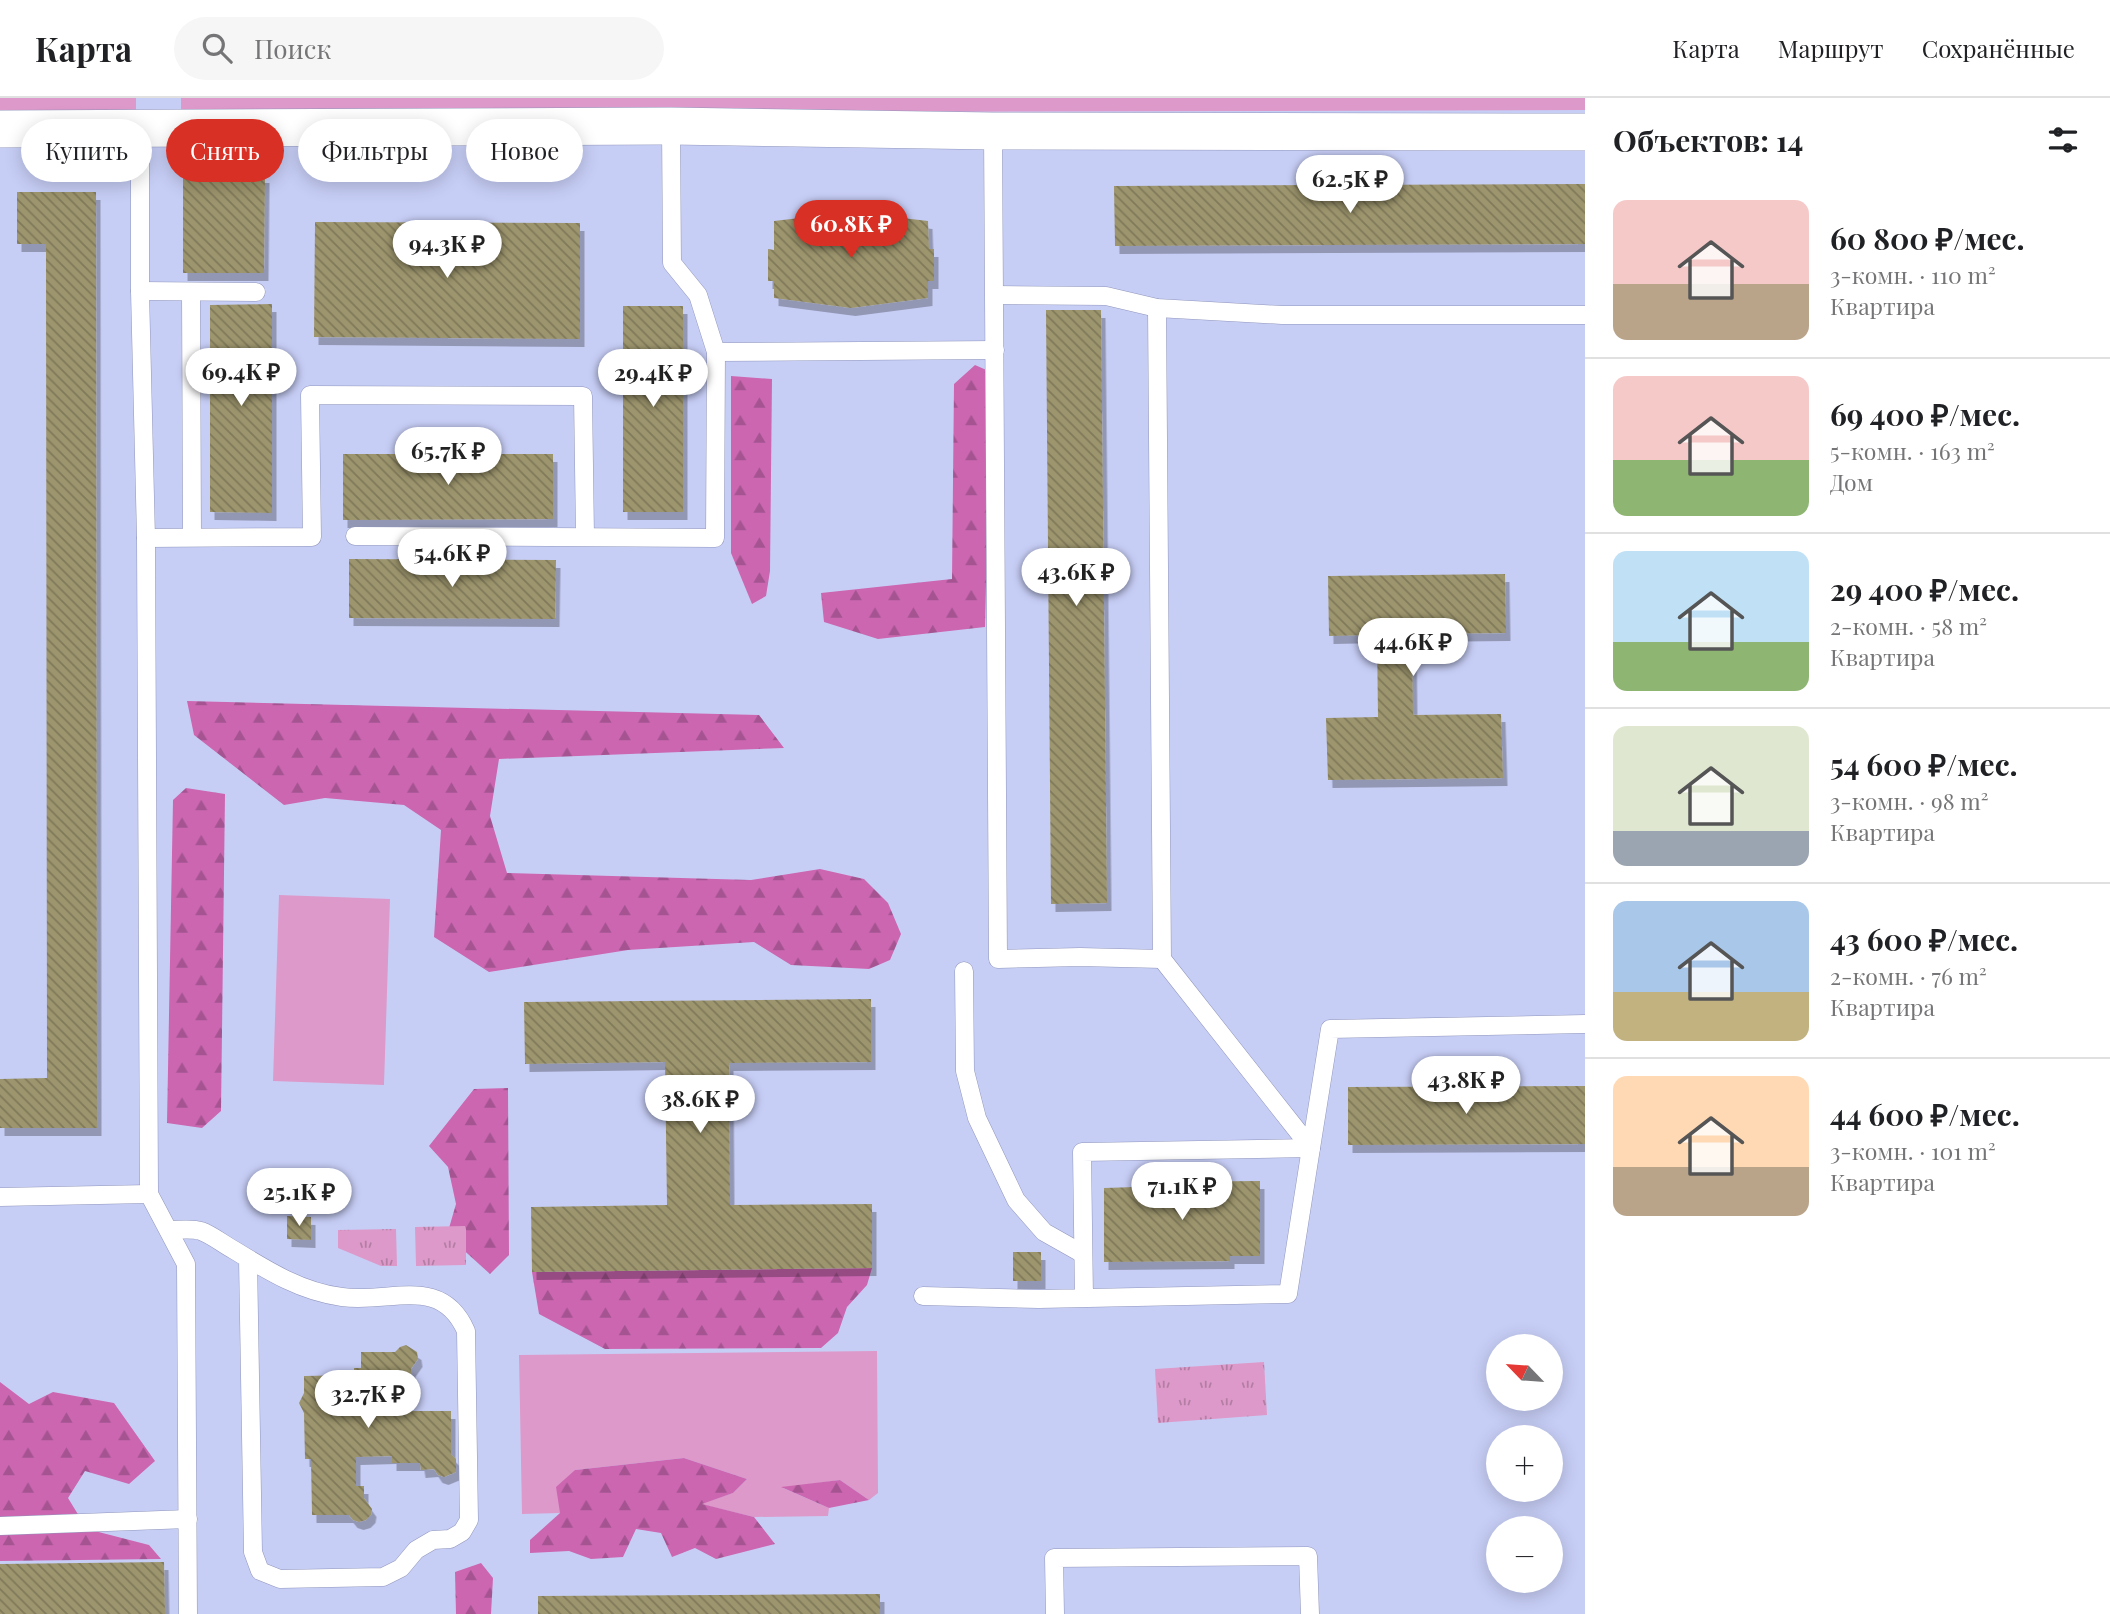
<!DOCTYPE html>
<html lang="ru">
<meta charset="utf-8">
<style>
body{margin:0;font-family:"Playfair Display",serif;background:#f6f6f6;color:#202124;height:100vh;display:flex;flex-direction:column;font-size:26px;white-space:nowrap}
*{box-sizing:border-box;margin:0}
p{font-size:23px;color:#757577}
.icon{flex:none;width:38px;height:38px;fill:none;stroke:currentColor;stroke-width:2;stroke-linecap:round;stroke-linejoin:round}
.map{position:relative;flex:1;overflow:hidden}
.panel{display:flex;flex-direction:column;background:#fff;width:525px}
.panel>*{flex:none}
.guide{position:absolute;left:21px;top:21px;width:665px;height:63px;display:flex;gap:14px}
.needle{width:46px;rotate:295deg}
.fabs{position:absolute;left:1486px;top:1236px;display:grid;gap:14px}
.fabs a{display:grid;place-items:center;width:77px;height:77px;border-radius:50%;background:#fff;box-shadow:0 4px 18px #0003;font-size:35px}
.price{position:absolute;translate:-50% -60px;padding:0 16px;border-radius:24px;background:#fff;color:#222;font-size:23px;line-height:46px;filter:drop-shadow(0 2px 4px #0008)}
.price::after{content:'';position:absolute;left:50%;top:42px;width:21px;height:16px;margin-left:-10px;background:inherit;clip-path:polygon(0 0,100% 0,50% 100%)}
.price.selected{background:#d93025;color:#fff}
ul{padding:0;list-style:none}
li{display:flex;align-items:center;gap:21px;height:175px;padding:0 28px}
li+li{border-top:2px solid #e0e0e0}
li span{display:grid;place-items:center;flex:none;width:196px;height:140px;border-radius:14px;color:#555}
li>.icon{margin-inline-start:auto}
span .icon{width:84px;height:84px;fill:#fffc;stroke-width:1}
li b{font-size:30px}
h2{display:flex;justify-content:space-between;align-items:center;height:84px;padding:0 28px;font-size:30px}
.tag{padding:0 24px;border-radius:32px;background:#fff;box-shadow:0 4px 18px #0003;font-size:24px;line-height:63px}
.tag.selected{background:#d93025;color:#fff}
header{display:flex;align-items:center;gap:42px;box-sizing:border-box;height:98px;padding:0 35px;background:#fff;border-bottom:2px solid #e0e0e0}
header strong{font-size:33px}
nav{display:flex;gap:38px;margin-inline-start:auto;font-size:24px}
.search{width:490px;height:63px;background:#f6f6f6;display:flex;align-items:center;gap:18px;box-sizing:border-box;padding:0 24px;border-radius:38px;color:#757577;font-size:26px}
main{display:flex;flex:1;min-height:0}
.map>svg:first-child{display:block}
</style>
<header>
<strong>Карта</strong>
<div class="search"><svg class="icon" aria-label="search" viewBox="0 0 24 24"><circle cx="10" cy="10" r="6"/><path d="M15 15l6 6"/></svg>Поиск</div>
<nav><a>Карта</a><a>Маршрут</a><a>Сохранённые</a></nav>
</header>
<main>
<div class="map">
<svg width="1585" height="1516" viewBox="0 0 1585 1516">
<defs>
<pattern id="forest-firs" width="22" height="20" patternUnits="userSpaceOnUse" patternTransform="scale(1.75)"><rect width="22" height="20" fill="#cc66b1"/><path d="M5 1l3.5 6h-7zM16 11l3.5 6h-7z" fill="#a55491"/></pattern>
<pattern id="park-tufts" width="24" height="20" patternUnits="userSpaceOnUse" patternTransform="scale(1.75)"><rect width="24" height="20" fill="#dd99c9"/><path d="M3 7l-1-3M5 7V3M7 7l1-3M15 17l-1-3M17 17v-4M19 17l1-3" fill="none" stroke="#b37da4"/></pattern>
<pattern id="building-back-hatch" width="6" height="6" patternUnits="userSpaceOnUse" patternTransform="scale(1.75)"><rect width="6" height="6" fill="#9d956d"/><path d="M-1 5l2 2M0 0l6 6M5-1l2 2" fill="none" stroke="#80795a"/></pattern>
<filter id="shadow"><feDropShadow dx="4.5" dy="8" stdDeviation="0" flood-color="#0004"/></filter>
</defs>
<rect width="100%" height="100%" fill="#c7cef6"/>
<g fill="#dd99c9">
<rect x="0" y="0" width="136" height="17"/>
<path d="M 181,0 L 1585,0 L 1585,12 L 181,16 Z"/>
<path d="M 279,797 L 390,801 L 384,987 L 273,983 Z"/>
<path d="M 877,1253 L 878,1395 L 869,1402 L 840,1382 L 783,1390 L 829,1410 L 828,1418 L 754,1419 L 700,1406 L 733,1395 L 747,1381 L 684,1360 L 575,1372 L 560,1415 L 522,1416 L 519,1257 Z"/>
</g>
<g fill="url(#forest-firs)">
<path d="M 975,267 L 991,274 L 985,529 L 878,541 L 824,524 L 821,495 L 952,481 L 954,286 Z"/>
<path d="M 731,278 L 772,281 L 770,473 L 766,498 L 752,506 L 731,455 Z"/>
<path d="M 187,603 L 759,617 L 784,650 L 499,661 L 490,718 L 507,775 L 751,782 L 820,771 L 864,781 L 888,805 L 901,836 L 890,862 L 869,871 L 791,867 L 754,844 L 628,852 L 489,874 L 434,839 L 441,732 L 404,707 L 325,700 L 284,707 L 194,637 Z"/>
<path d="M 186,690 L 225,696 L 221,1013 L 202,1030 L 167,1025 L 173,702 Z"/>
<path d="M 508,990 L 509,1157 L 490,1176 L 447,1137 L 456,1106 L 448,1069 L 429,1048 L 474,991 Z"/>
<path d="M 872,1170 L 867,1187 L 847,1209 L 838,1235 L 821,1250 L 605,1251 L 539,1216 L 532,1174 Z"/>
<path d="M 0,1284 L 29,1306 L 53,1294 L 114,1305 L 155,1363 L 129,1386 L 85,1373 L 68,1400 L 87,1431 L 149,1447 L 161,1461 L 0,1463 Z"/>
<path d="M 684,1360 L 747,1381 L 733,1395 L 702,1406 L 754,1419 L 775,1446 L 716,1461 L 695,1450 L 672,1459 L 661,1435 L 636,1431 L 623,1459 L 591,1461 L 569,1453 L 530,1455 L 530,1442 L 560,1415 L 556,1389 L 575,1372 Z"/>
<path d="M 840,1382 L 869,1402 L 829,1410 L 781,1389 Z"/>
<path d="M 481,1465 L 493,1480 L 491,1516 L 456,1516 L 455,1474 Z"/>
</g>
<g fill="url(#park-tufts)">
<path d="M 466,1128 L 466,1167 L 416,1168 L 415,1129 Z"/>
<path d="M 396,1131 L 397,1168 L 381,1168 L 338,1150 L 338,1132 Z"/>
<path d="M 1264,1264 L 1267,1317 L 1158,1325 L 1155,1271 Z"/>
</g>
<g fill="url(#building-back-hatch)" filter="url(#shadow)">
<path d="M 183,76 L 265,77 L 264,175 L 183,175 Z"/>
<path d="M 1585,86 L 1585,146 L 1115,148 L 1114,88 Z"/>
<path d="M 17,94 L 96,94 L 97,1030 L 0,1030 L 0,981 L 47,980 L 46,146 L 17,146 Z"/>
<path d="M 851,114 L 928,123 L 929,151 L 934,151 L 934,183 L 928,183 L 928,200 L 851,210 L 774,200 L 774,183 L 768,183 L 768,151 L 774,152 L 774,123 Z"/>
<path d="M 315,124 L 580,125 L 580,241 L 314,239 Z"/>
<path d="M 272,206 L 272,415 L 210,414 L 210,207 Z"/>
<rect x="623" y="208" width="60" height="206"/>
<path d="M 1046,212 L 1101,212 L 1107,805 L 1051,806 Z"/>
<path d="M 343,356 L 553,356 L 553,421 L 343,422 Z"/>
<path d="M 349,461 L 556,462 L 555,521 L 349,520 Z"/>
<path d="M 1505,476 L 1506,535 L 1412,536 L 1413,617 L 1501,616 L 1503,680 L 1328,682 L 1326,620 L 1378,619 L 1377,537 L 1329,538 L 1328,478 Z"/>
<path d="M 871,901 L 871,964 L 729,965 L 730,1107 L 872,1106 L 872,1170 L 532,1174 L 531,1109 L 667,1107 L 665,964 L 525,966 L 524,904 Z"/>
<path d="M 1585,988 L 1585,1046 L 1348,1047 L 1348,989 Z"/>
<path d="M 1260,1083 L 1260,1158 L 1230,1158 L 1230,1163 L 1104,1164 L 1104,1090 L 1136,1089 L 1136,1084 Z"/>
<path d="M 287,1118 L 311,1119 L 311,1142 L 287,1141 Z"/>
<rect x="1013" y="1154" width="28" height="29"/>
<path d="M 406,1247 L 417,1254 L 418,1261 L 411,1271 L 411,1286 L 405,1286 L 406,1313 L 451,1313 L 451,1356 L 456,1361 L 456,1374 L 444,1379 L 438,1377 L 434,1371 L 421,1372 L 420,1365 L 392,1365 L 392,1358 L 356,1359 L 356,1388 L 364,1388 L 364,1400 L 372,1411 L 371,1417 L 366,1422 L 359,1424 L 353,1422 L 349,1417 L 312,1417 L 311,1361 L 305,1361 L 304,1315 L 299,1305 L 304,1295 L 304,1278 L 354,1277 L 354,1270 L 361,1270 L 361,1254 L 395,1254 L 400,1249 Z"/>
<path d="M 164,1464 L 165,1516 L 0,1516 L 0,1466 Z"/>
<path d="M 880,1496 L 880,1516 L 538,1516 L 538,1498 Z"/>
</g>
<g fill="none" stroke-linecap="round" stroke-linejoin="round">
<defs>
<g id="service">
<path d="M 140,31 L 140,193 L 146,440 L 149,1096 L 186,1166 L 188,1516"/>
<path d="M 993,33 L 998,861 L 1080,859 L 1162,861"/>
<path d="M 140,193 L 256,194"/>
<path d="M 191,194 L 192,439"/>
<path d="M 995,197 L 1106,198 L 1157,210 L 1282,217 L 1585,217"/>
<path d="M 1157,210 L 1162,861 L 1311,1050 L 1330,931 L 1585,926"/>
<path d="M 716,254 L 995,252"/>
<path d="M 355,438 L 715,440 L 716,254 L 698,197 L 672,165 L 671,28"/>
<path d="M 146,440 L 312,439 L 310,297 L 583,298 L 585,438"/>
<path d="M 964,873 L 965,973 L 977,1020 L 1016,1102 L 1044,1134 L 1083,1156"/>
<path d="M 0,1099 L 149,1096"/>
<path d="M 169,1132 C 178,1132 192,1130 201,1133 C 212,1137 223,1146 234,1152 C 268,1173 302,1194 342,1199 C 390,1206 441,1176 466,1233 L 469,1422 L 462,1434 L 450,1441 L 433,1442 L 416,1452 L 401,1470 L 383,1479 L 280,1481 L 260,1473 L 253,1454 L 248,1161"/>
<path d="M 923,1198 L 1039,1201 L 1288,1196 L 1311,1050 L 1082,1054 L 1084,1200"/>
<path d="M 0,1428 L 188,1421"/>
<path d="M 1055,1516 L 1054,1460 L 1308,1458 L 1310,1516"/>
</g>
<path id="minor" d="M 0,31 L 671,28 L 993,33 L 1585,34"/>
</defs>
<use href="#service" stroke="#9096bc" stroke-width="19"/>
<use href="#minor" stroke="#9096bc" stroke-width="38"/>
<use href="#service" stroke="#fff" stroke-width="18"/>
<use href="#minor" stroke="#fff" stroke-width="37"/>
</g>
</svg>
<div class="fabs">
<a><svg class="needle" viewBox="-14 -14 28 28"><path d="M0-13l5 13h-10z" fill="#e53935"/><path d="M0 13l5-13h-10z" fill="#757577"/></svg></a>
<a>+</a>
<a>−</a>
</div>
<b class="price" style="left:1350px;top:117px">62.5K ₽</b>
<b class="price selected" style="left:851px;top:162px">60.8K ₽</b>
<b class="price" style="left:447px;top:182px">94.3K ₽</b>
<b class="price" style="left:241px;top:310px">69.4K ₽</b>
<b class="price" style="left:653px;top:311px">29.4K ₽</b>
<b class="price" style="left:448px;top:389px">65.7K ₽</b>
<b class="price" style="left:452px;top:491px">54.6K ₽</b>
<b class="price" style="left:1076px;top:510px">43.6K ₽</b>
<b class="price" style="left:1413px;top:580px">44.6K ₽</b>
<b class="price" style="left:1466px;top:1018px">43.8K ₽</b>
<b class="price" style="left:700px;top:1037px">38.6K ₽</b>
<b class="price" style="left:1182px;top:1124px">71.1K ₽</b>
<b class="price" style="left:299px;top:1130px">25.1K ₽</b>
<b class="price" style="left:368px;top:1332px">32.7K ₽</b>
<div class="guide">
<a class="tag">Купить</a>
<a class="tag selected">Снять</a>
<a class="tag">Фильтры</a>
<a class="tag">Новое</a>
</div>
</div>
<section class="panel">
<h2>Объектов: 14<svg class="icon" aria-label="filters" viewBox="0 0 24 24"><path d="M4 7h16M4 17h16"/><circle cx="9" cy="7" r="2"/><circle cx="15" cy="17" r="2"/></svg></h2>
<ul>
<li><span style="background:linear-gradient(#f6c9c9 60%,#b9a48a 0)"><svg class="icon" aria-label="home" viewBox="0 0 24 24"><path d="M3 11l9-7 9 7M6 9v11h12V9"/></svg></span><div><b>60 800 ₽/мес.</b><p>3-комн. · 110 m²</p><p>Квартира</p></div></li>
<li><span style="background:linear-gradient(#f6c9c9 60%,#8fb573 0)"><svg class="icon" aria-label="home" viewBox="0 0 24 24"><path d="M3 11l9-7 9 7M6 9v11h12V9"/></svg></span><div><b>69 400 ₽/мес.</b><p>5-комн. · 163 m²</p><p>Дом</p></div></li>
<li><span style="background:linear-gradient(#bfe0f5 65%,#8fb573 0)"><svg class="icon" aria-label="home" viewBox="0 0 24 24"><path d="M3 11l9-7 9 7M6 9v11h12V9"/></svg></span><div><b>29 400 ₽/мес.</b><p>2-комн. · 58 m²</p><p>Квартира</p></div></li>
<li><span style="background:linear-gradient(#dfe7d0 75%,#9aa5b1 0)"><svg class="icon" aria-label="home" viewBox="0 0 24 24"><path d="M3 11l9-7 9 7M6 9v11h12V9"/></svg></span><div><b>54 600 ₽/мес.</b><p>3-комн. · 98 m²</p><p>Квартира</p></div></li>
<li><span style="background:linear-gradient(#a9c7e8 65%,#c2b280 0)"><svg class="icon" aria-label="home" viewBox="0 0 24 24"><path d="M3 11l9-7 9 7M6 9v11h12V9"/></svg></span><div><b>43 600 ₽/мес.</b><p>2-комн. · 76 m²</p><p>Квартира</p></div></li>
<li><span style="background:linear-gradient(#ffd9b3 65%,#b9a48a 0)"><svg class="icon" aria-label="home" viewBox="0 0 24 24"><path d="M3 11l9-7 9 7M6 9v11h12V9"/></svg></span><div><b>44 600 ₽/мес.</b><p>3-комн. · 101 m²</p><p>Квартира</p></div></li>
</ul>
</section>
</main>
